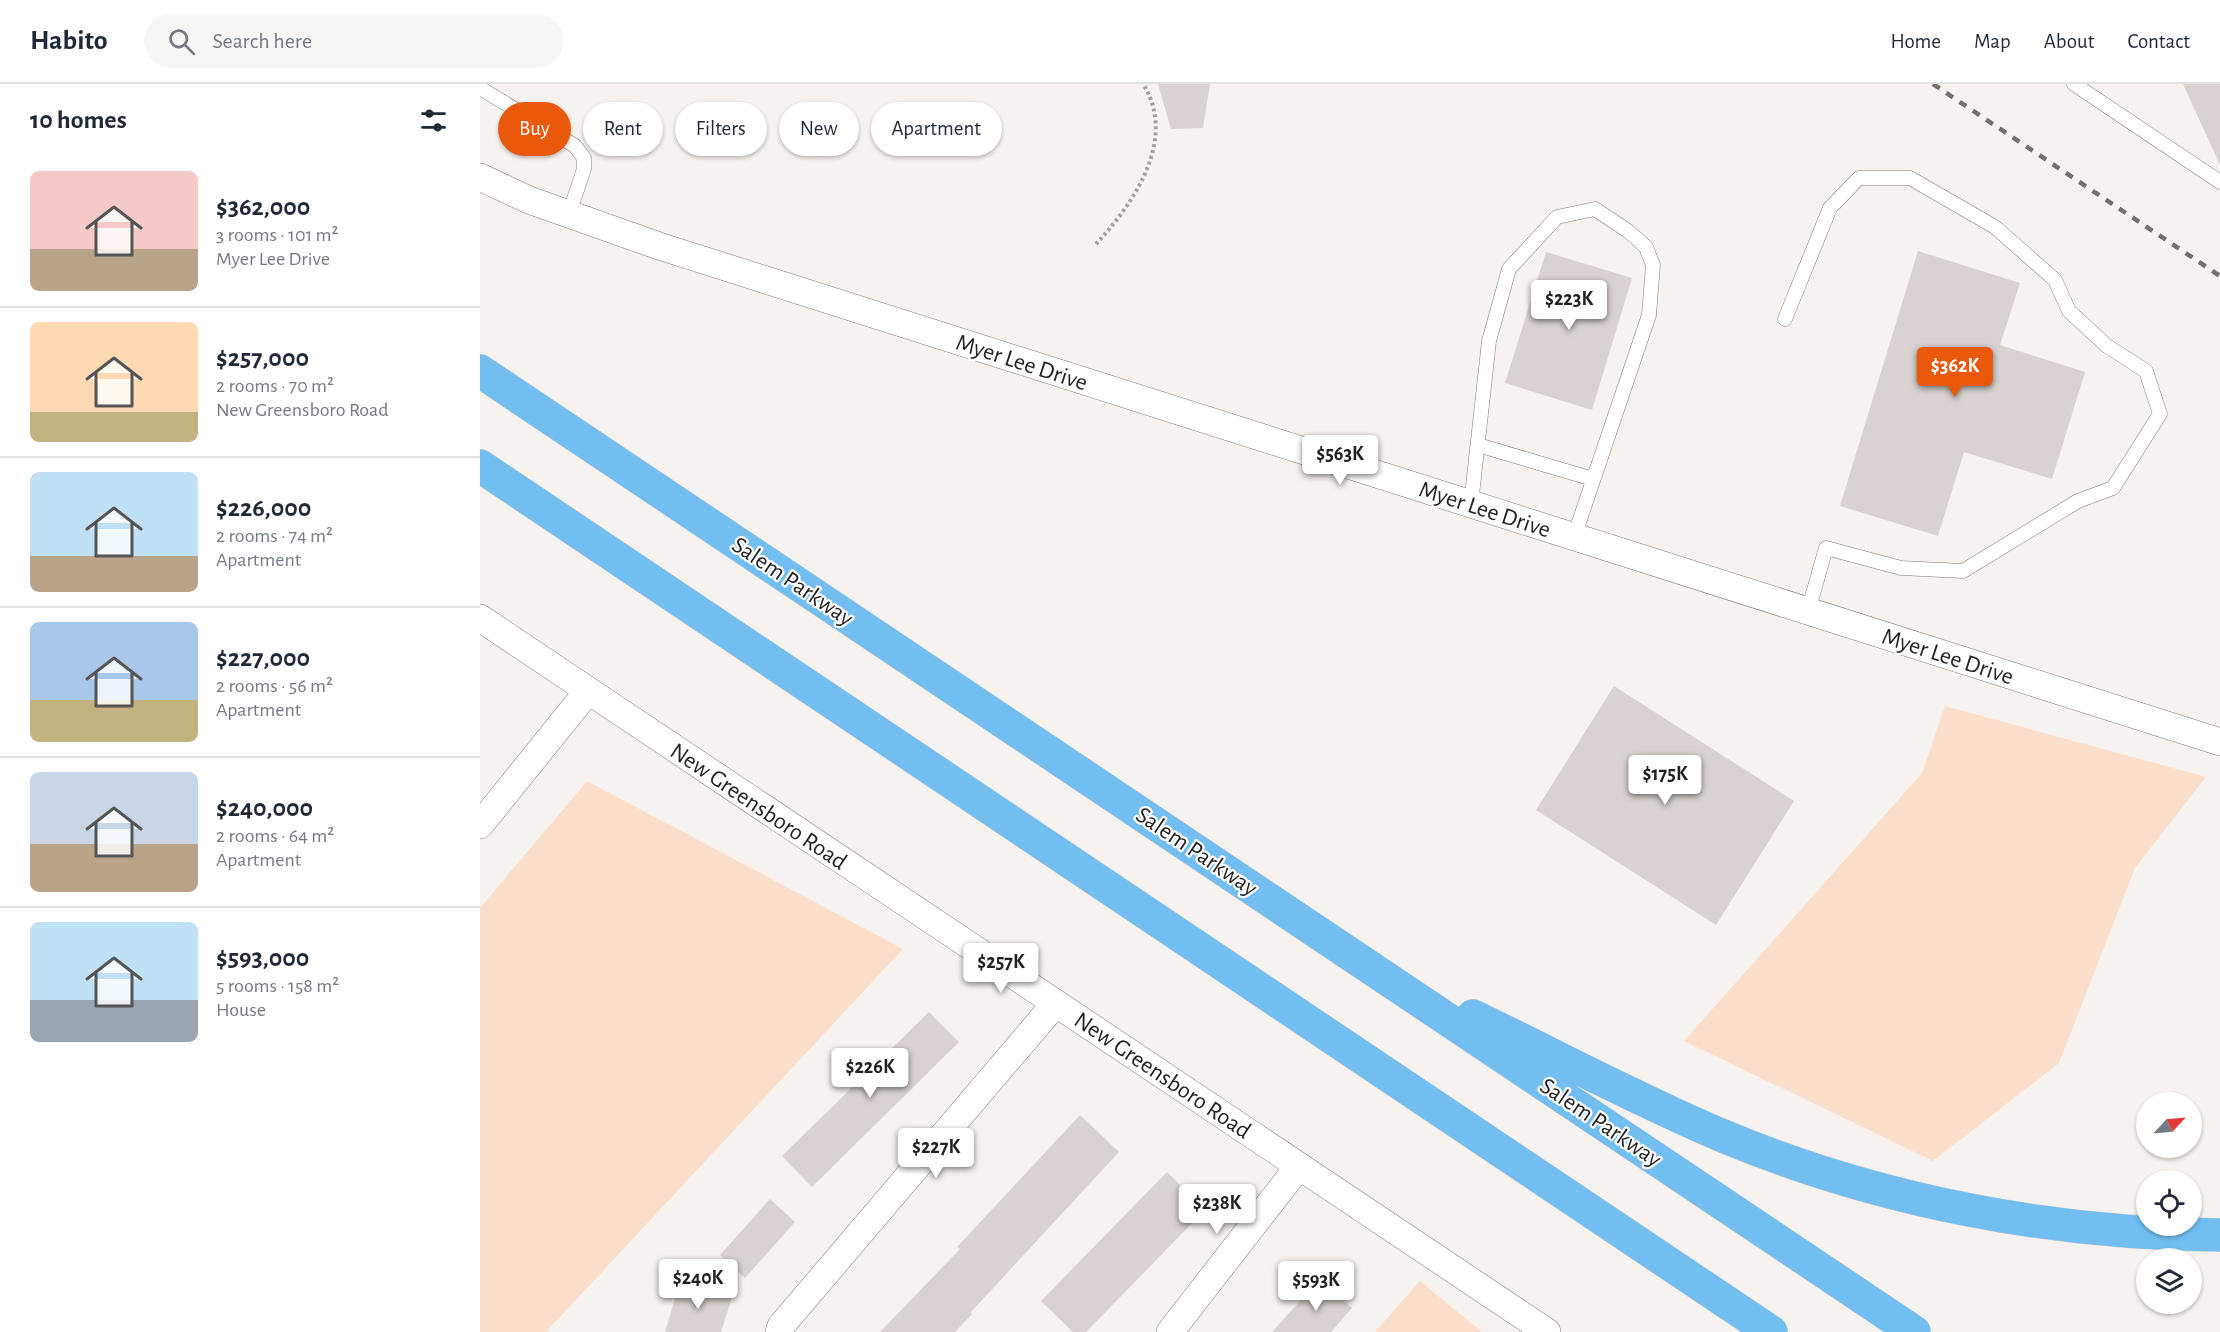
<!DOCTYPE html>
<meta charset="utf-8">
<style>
body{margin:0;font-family:"Alegreya Sans",sans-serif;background:#f6f6f7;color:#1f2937;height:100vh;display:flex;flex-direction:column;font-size:22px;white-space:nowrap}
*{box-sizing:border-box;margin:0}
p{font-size:20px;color:#747a83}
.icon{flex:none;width:33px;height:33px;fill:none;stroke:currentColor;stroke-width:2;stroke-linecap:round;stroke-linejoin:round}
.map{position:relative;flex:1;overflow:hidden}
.side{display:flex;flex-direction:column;background:#fff;width:480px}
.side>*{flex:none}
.banner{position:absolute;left:18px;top:18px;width:570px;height:54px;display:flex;gap:12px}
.needle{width:39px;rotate:64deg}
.controls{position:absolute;left:1656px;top:1008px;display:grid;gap:12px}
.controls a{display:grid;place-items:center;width:66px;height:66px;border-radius:50%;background:#fff;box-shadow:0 2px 4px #0004;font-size:30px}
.price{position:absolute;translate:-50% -51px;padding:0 14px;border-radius:6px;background:#fff;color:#222;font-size:20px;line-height:39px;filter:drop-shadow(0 2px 3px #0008)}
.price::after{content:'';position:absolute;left:50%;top:36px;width:18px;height:14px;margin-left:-9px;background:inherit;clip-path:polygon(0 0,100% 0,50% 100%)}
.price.current{background:#ea580c;color:#fff}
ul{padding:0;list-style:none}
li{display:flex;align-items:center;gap:18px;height:150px;padding:0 30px}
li+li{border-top:2px solid #e0e1e3}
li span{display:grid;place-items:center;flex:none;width:168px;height:120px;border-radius:9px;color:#555}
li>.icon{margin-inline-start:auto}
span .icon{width:72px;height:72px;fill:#fffc;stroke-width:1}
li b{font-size:26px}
h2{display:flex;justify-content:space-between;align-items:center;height:72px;padding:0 30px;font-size:26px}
.pill{padding:0 21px;border-radius:27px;background:#fff;box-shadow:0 2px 4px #0004;font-size:21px;line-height:54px}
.pill.current{background:#ea580c;color:#fff}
header{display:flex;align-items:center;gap:36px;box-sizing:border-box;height:84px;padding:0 30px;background:#fff;border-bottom:2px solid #e0e1e3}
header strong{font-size:28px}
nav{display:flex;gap:33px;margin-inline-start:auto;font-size:21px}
.search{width:420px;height:54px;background:#f6f6f7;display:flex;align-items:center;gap:15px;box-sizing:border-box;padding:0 21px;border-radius:33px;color:#747a83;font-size:22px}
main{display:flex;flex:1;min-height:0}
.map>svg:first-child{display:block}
</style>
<header>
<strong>Habito</strong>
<div class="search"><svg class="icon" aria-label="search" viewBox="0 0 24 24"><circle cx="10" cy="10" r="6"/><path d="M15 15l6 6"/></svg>Search here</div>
<nav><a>Home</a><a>Map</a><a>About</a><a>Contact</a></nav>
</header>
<main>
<section class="side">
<h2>10 homes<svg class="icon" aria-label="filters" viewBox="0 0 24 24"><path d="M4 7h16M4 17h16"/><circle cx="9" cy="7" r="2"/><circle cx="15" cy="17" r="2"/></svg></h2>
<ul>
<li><span style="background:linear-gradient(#f6c9c9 65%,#b9a48a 0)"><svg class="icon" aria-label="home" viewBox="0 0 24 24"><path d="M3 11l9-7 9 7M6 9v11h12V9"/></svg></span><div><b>$362,000</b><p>3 rooms · 101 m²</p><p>Myer Lee Drive</p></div></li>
<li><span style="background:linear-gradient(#ffd9b3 75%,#c2b280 0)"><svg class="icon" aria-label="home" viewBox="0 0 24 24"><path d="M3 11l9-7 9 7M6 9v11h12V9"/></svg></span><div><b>$257,000</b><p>2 rooms · 70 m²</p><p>New Greensboro Road</p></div></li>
<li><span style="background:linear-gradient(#bfe0f5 70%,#b9a48a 0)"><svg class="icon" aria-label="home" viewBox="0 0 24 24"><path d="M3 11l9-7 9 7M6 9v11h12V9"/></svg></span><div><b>$226,000</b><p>2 rooms · 74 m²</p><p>Apartment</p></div></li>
<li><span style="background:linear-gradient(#a9c7e8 65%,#c2b280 0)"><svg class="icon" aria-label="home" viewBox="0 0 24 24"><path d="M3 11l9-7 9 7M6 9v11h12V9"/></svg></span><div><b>$227,000</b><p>2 rooms · 56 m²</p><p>Apartment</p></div></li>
<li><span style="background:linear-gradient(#c9d6e8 60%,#b9a48a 0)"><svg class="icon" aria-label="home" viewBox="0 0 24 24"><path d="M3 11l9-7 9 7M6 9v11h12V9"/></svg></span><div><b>$240,000</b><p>2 rooms · 64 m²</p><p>Apartment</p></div></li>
<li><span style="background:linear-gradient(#bfe0f5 65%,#9aa5b1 0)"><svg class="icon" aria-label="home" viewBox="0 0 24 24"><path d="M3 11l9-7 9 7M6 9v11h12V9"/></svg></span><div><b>$593,000</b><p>5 rooms · 158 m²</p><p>House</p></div></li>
</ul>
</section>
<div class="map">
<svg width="1740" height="1248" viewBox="0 0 1740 1248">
<rect width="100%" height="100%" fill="#f6f2ef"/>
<g fill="#fcdfca">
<path d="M 1465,622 L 1726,693 L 1655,784 L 1579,979 L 1453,1077 L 1204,957 L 1442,689 Z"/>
<path d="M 107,697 L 423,865 L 66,1248 L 0,1248 L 0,824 Z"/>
<path d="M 940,1197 L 1002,1248 L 895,1248 Z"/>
</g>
<g fill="#d8d3d0">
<path d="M 678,0 L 730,0 L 723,44 L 691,45 Z"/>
<path d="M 1703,0 L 1740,0 L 1740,81 Z"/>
<path d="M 1438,167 L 1540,199 L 1520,261 L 1605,288 L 1572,395 L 1484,368 L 1458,452 L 1360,422 Z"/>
<path d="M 1066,168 L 1152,194 L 1112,326 L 1025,299 Z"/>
<path d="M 1134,602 L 1314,717 L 1236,841 L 1056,726 Z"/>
<path d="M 449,928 L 479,958 L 332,1103 L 302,1072 Z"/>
<path d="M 600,1031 L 639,1068 L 491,1228 L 492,1230 L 475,1248 L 400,1248 L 480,1165 L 477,1163 Z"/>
<path d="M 687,1088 L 725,1126 L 606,1248 L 593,1248 L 561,1217 Z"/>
<path d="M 290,1115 L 315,1138 L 265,1194 L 240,1171 Z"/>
<path d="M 840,1195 L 872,1224 L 851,1248 L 792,1248 Z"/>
<path d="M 200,1198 L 252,1213 L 241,1248 L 185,1248 Z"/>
</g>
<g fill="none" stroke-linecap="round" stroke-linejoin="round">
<defs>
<g id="service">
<path d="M 1594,0 L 1740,98"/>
<path d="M 0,4 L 95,62 L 104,74 L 104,85 L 89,130"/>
<path d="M 1305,235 L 1350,124 L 1379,94 L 1430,94 L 1515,143 L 1575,196 L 1589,227 L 1627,262 L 1666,287 L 1680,330 L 1633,404 L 1598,417 L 1483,487 L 1421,484 L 1346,464 L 1328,527"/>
<path d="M 998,361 L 1113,395"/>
<path d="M 991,420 L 1009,257 L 1029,185 L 1077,133 L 1115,125 L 1148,147 L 1166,163 L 1173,181 L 1169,231 L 1094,453"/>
</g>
<g id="minor">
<path d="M 0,93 L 49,116 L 179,162 L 1740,658"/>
<path d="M 0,534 L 1067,1248"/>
<path d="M 0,741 L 108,607"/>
<path d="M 299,1248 L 301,1242 L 575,920"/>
<path d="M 690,1248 L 819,1082"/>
</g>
<g id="motorway">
<path d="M 0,287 L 1434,1248"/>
<path d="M 0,382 L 1291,1248"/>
<path d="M 993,932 C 1076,972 1158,1016 1243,1052 C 1399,1117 1572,1150 1740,1151"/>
</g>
</defs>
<use href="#service" stroke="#7d7976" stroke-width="15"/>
<use href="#minor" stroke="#7d7976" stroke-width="28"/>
<use href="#motorway" stroke="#cfcece" stroke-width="34"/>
<path stroke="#a3a19e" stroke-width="4" stroke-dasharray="3 3" stroke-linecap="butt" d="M 616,160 C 654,119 698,55 663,0"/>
<use href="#service" stroke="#fff" stroke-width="14"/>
<use href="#minor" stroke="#fff" stroke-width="27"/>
<use href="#motorway" stroke="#72bef1" stroke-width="33"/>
<path stroke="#73706f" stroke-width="4.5" stroke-dasharray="8 8" stroke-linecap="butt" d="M 1453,0 L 1740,192"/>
</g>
<g text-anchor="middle" stroke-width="4.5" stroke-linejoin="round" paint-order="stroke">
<g font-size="24" fill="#232221" stroke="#fff">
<text transform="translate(542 278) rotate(18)" y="8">Myer Lee Drive</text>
<text transform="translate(1005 425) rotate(18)" y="8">Myer Lee Drive</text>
<text transform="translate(313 497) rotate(34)" y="8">Salem Parkway</text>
<text transform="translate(1468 572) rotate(18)" y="8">Myer Lee Drive</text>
<text transform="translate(279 722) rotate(34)" y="8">New Greensboro Road</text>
<text transform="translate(717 767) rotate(34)" y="8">Salem Parkway</text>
<text transform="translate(683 991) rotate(34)" y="8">New Greensboro Road</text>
<text transform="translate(1121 1038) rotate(34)" y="8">Salem Parkway</text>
</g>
</g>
</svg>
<div class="controls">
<a><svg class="needle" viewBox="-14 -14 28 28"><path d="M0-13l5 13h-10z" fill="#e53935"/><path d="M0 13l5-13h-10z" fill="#747a83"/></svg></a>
<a><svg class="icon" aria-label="locate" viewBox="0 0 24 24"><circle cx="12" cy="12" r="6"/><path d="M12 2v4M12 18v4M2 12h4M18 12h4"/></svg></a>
<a><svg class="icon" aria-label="layers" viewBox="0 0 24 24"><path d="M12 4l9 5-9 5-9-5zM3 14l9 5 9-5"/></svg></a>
</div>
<b class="price" style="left:1089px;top:247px">$223K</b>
<b class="price current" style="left:1475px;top:314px">$362K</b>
<b class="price" style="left:860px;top:402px">$563K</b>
<b class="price" style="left:1185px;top:722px">$175K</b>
<b class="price" style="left:521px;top:910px">$257K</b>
<b class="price" style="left:390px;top:1015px">$226K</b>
<b class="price" style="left:456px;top:1095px">$227K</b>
<b class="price" style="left:737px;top:1151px">$238K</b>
<b class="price" style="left:218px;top:1226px">$240K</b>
<b class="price" style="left:836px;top:1228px">$593K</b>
<div class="banner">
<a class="pill current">Buy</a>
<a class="pill">Rent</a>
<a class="pill">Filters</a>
<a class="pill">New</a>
<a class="pill">Apartment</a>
</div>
</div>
</main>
